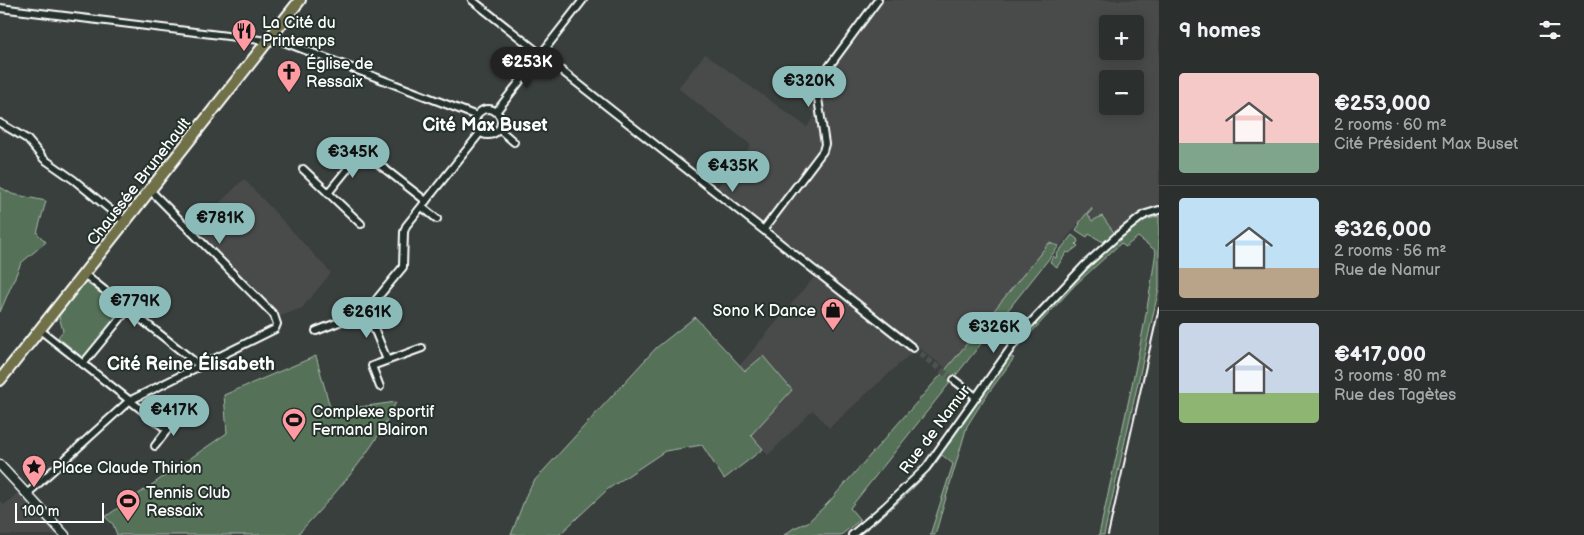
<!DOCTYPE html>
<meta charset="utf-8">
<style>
body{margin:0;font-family:"Balsamiq Sans",sans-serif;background:#373b3a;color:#f1f3f6;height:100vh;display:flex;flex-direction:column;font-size:19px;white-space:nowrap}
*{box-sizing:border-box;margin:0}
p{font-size:16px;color:#a6a9aa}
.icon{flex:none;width:28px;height:28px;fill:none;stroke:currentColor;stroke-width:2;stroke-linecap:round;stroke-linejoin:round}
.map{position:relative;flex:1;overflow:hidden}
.panel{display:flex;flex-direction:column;background:#2b2f2e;width:425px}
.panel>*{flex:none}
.buttons{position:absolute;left:1099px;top:15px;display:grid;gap:10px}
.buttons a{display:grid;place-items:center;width:45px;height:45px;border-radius:5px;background:#2b2f2e;box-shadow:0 2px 12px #0003,0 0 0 1px #474a4a;font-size:25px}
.scale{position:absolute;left:15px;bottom:12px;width:89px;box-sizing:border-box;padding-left:5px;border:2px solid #fff;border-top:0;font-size:14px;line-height:18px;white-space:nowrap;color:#fff;-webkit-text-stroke:4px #26332d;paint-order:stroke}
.price{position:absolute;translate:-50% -42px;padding:0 11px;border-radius:18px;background:#8bbbb9;color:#111;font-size:16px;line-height:32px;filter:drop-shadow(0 1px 2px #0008)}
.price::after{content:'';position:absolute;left:50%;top:30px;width:15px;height:11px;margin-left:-8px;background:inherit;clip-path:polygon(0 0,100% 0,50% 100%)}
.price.current{background:#222;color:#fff}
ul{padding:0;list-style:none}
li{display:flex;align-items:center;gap:15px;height:125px;padding:0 20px}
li+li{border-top:1px solid #474a4a}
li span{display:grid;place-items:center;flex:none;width:140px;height:100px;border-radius:5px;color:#555}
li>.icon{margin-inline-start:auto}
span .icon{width:60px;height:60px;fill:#fffc;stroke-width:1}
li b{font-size:21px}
h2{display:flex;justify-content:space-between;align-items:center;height:60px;padding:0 20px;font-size:21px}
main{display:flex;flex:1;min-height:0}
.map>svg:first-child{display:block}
</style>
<main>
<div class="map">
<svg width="1159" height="535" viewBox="0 0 1159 535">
<rect width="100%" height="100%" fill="#393f3d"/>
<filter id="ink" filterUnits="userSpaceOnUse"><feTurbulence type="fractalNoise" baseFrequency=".02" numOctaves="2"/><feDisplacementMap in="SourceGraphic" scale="10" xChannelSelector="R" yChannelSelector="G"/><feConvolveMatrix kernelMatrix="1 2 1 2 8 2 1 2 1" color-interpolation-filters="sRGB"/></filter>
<g filter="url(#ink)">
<g fill="#4a4c4c" fill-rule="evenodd">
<path d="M 874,0 L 1159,0 L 1159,216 L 1139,222 L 1115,234 L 1109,224 L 1092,221 L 1088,213 L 1091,208 L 955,375 L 918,347 L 829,428 L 813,410 L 768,455 L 713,391 L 741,364 L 820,270 L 715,190 L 751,145 L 678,88 L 705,54 L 807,127 L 814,117 L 814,113 L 810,110 L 808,89 ZM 1108,24 L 1135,24 L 1135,51 L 1108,51 ZM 1108,79 L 1135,79 L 1135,106 L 1108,106 Z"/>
<path d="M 244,179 L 331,273 L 302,308 L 278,317 L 193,229 Z"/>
<path d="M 20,491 L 60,535 L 0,535 L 0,501 L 4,505 Z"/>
</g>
<g fill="#557259" stroke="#aab8ac">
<path d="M 0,187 L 12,194 L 46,201 L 37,233 L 46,242 L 21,263 L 0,312 Z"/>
<path d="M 1091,208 L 1092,210 L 1088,214 L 1092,221 L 1102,216 L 1115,234 L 1105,243 L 1089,234 L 1087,237 L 1076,230 L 1080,224 L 1079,223 Z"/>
<path d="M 1159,216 L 1159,288 L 1104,535 L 1099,535 C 1119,441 1143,347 1156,251 L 1138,237 L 1125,247 L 1121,243 L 1075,285 L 1019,346 L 1016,344 L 1029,327 L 1088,264 L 1139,222 Z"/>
<path d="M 1072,235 L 1077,239 L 1078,242 L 1076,244 L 1078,246 L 1069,253 L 1067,252 L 1057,267 L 1050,262 L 1053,256 L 1056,258 L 1057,256 L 1056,255 Z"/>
<path d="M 1049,243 L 1059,246 L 850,508 L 860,520 L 841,535 L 784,535 L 794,528 L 808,522 L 828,503 L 947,368 Z"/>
<path d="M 85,282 L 122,309 L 83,358 L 58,337 L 63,331 L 59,316 Z"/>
<path d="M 695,317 L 745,371 L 763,356 L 792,390 L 751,435 L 763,449 L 724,479 L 702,445 L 665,451 L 608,489 L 559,535 L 511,535 L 527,493 L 534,481 L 656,348 Z"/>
<path d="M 316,356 L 331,411 L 396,402 C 374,452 334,495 297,535 L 117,535 L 113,524 L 105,517 L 227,433 L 224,395 Z"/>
<path d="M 1008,356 L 1014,358 L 984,399 L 967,426 L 935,535 L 930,535 L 953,464 L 942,455 C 919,486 890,510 860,535 L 855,535 L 950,443 L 960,424 L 963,424 L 976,405 L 976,401 Z"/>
</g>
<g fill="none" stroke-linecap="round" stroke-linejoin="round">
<path stroke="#4d5250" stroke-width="6" stroke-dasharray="6 3" stroke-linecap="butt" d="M 913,348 L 954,380"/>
<defs>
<g id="minor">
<path d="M 472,0 L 913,348"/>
<path d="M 0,8 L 268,41"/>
<path d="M 271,37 L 477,116"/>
<circle cx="488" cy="122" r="13"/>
<path d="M 496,112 L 583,0"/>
<path d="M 0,123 L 27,139 L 44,159 L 74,180 L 125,222"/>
<path d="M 500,130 L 514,142"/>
<path d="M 303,169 L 361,224"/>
<path d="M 328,193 L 362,151 L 426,201"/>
<path d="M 422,207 L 437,219"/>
<path d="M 764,229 L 823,151 L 825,144 L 817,92 L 822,76 L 878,0"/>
<path d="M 84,274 L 200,366"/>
<path d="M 367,311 L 387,360"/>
<path d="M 40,330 L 166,429"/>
<path d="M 316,331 L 367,311 L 375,301 L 403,267 L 404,232 L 406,226 L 480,133"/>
<path d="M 83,364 L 128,309"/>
<path d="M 954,380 L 976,397"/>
<path d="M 380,387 L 372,366 L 422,348"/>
<path d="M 155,446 L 178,416"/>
<path d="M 27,494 L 129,401 L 275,329 L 277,324 L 274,315 L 150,190"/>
<path d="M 852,535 L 885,507 L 926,468 L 1023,331 L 1085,265 L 1117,236 L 1140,218 L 1146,214 L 1159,210"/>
</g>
<path id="tertiary" d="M 0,465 L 65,535"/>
<path id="primary" d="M 0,380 L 300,0"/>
</defs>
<use href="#minor" stroke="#fff" stroke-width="10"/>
<use href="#tertiary" stroke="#fff" stroke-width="11"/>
<use href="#primary" stroke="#fff" stroke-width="14"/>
<use href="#minor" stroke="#26332d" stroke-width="6"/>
<use href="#tertiary" stroke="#26332d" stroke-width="8"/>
<use href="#primary" stroke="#6f704a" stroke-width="10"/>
<path stroke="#fff" stroke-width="2" d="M 1108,535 L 1159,308"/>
</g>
</g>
<defs>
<symbol id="restaurant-pin" viewBox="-11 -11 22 30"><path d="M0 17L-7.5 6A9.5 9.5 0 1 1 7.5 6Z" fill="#ff9aa2" stroke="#26332d"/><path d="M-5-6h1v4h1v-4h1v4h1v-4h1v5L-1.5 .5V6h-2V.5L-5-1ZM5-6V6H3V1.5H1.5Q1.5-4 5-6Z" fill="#111"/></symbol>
<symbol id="church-pin" viewBox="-11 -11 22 30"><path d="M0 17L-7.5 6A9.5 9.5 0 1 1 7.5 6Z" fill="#ff9aa2" stroke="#26332d"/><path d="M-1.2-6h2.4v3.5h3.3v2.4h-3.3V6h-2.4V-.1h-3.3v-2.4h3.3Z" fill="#111"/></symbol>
<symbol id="shop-pin" viewBox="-11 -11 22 30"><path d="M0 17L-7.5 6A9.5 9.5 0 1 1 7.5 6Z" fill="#ff9aa2" stroke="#26332d"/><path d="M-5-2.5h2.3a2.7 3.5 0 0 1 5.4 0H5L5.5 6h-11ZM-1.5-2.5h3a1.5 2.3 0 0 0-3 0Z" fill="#111"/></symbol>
<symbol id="stadium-pin" viewBox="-11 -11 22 30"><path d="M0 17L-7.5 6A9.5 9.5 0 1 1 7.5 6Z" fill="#ff9aa2" stroke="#26332d"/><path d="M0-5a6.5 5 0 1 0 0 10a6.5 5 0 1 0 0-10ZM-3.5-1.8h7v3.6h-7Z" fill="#111"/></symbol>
<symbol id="sight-pin" viewBox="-11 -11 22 30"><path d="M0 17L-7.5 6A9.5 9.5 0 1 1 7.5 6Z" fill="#ff9aa2" stroke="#26332d"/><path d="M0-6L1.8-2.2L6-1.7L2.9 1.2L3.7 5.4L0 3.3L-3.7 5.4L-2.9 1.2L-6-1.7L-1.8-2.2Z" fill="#111"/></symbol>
</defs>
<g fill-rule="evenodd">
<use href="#restaurant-pin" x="230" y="17" width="28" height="38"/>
<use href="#church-pin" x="275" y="58" width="28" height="38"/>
<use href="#shop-pin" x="819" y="296" width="28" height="38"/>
<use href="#stadium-pin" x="280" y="406" width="28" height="38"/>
<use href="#sight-pin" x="20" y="453" width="28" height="38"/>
<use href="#stadium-pin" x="114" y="487" width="28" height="38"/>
</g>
<g text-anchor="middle" stroke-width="4" stroke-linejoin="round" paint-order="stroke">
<g font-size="16" fill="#fff" stroke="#26332d" text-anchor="start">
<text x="262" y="28">La Cité du<tspan x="262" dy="18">Printemps</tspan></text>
<text x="306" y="69">Église de<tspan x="306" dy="18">Ressaix</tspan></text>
<text x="816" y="316" text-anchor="end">Sono K Dance</text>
<text x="312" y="417">Complexe sportif<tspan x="312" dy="18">Fernand Blairon</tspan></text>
<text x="52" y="473">Place Claude Thirion</text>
<text x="146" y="498">Tennis Club<tspan x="146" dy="18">Ressaix</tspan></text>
</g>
<g font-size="16" fill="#fff" stroke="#26332d">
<text transform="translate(138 181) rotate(-52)" y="6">Chaussée Brunehault</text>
<text transform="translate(934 429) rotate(-53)" y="6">Rue de Namur</text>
</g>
<g font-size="18" font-weight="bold" fill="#fff" stroke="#26332d">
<text x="485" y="131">Cité Max Buset</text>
<text x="191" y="370">Cité Reine Élisabeth</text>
</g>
</g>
</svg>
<div class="buttons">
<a>+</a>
<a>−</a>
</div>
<div class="scale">100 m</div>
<b class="price current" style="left:527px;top:89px">€253K</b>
<b class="price" style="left:809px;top:108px">€320K</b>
<b class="price" style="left:353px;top:179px">€345K</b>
<b class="price" style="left:733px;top:193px">€435K</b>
<b class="price" style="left:220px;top:245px">€781K</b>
<b class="price" style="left:135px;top:328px">€779K</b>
<b class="price" style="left:367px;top:339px">€261K</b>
<b class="price" style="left:994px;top:354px">€326K</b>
<b class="price" style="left:174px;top:437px">€417K</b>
</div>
<section class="panel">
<h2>9 homes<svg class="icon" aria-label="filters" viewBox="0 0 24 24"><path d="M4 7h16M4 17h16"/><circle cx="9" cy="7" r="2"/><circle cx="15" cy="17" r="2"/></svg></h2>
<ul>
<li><span style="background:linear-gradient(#f6c9c9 70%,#7fa58c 0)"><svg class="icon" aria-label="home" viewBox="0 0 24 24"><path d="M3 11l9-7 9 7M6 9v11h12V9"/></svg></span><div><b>€253,000</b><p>2 rooms · 60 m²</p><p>Cité Président Max Buset</p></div></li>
<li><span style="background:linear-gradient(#bfe0f5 70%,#b9a48a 0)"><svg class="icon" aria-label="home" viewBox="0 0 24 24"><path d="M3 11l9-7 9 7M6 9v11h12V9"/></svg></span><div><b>€326,000</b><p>2 rooms · 56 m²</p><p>Rue de Namur</p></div></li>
<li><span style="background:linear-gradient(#c9d6e8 70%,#8fb573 0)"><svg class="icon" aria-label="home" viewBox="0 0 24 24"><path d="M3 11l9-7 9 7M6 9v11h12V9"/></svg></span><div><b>€417,000</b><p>3 rooms · 80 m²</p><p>Rue des Tagètes</p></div></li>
</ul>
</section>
</main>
